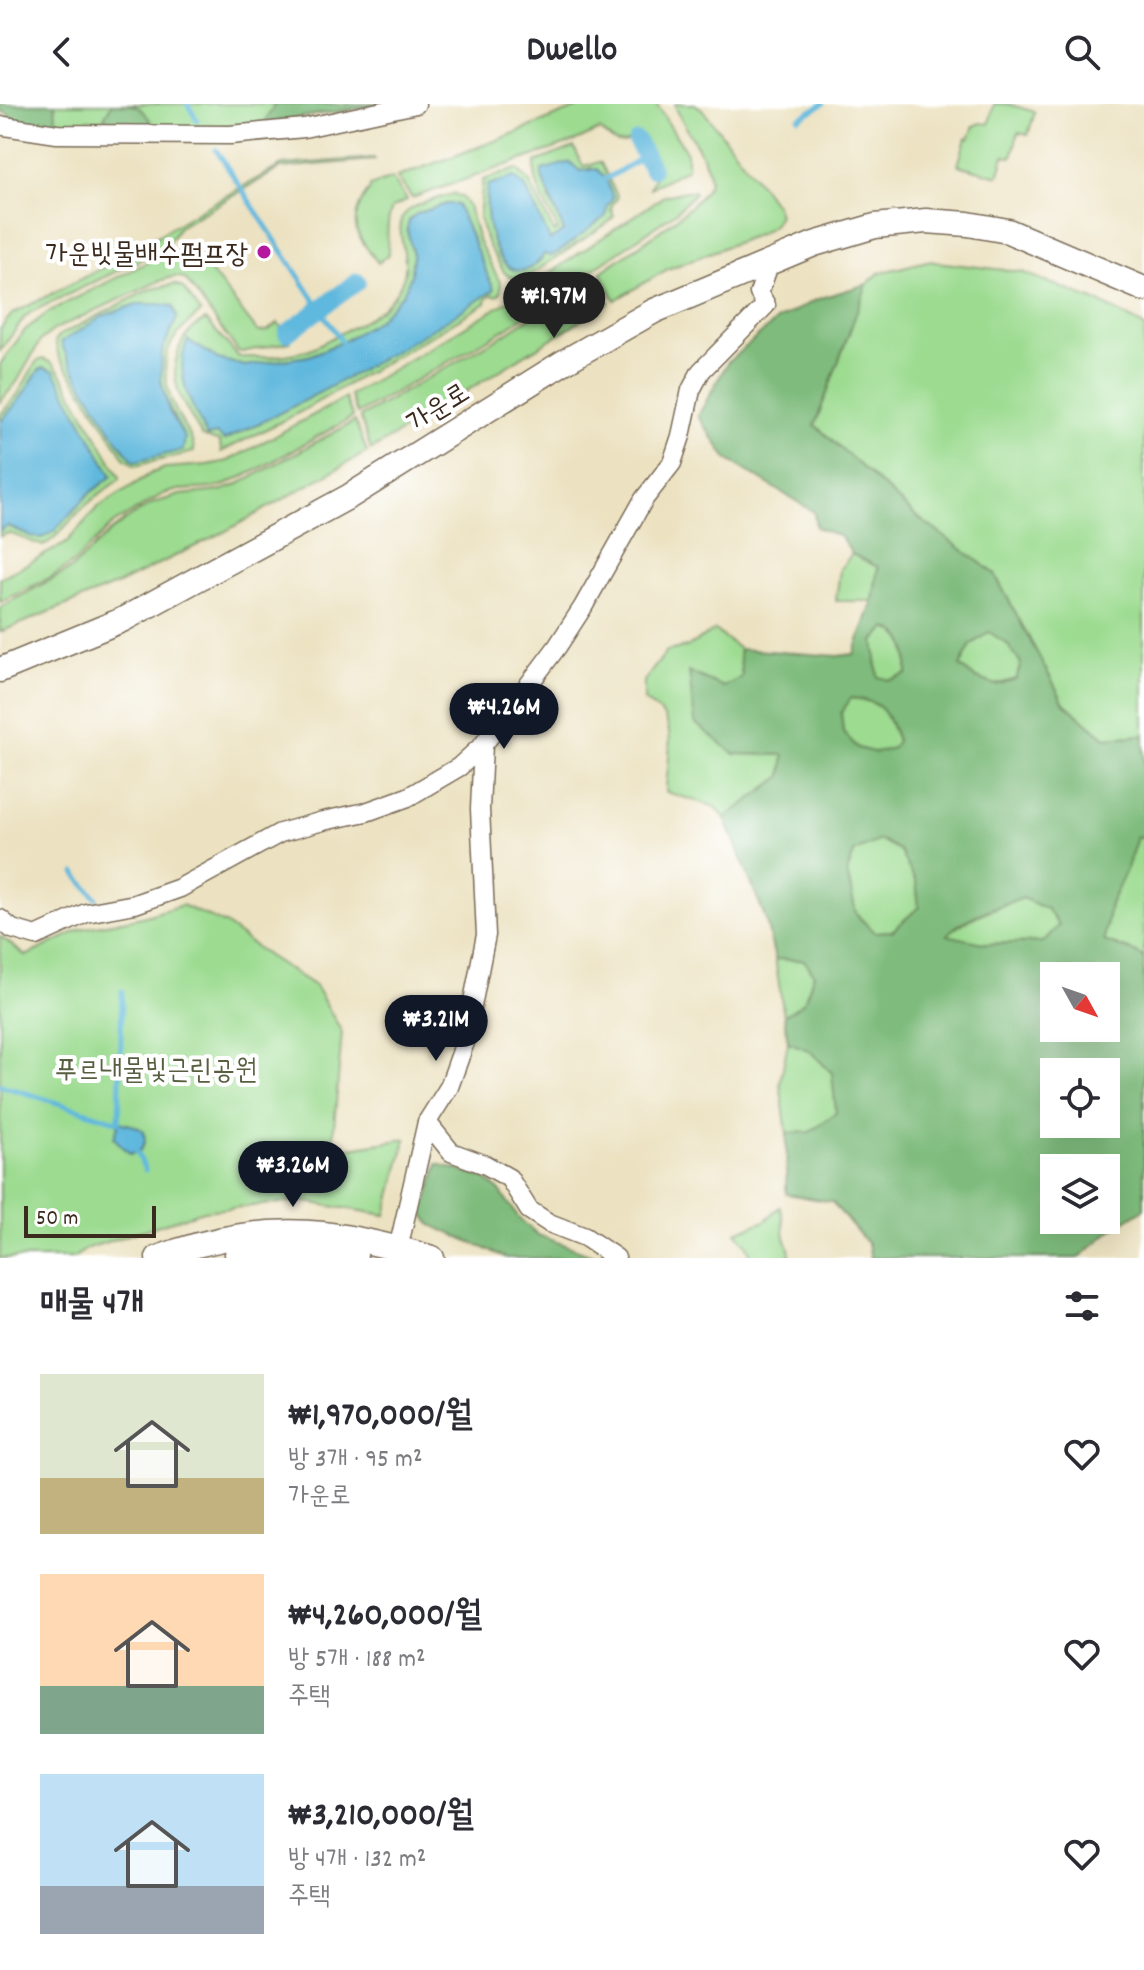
<!DOCTYPE html>
<html lang="ko">
<meta charset="utf-8">
<style>
body{margin:0;font-family:Dekko,"Poor Story",sans-serif;background:#f2f2f3;color:#2b2b33;height:100vh;display:flex;flex-direction:column;font-size:30px;white-space:nowrap}
*{box-sizing:border-box;margin:0}
p{font-size:26px;color:#7c7c81}
.icon{flex:none;width:44px;height:44px;fill:none;stroke:currentColor;stroke-width:2;stroke-linecap:round;stroke-linejoin:round}
.map{position:relative;height:1154px;overflow:hidden}
.panel{display:flex;flex-direction:column;background:#fff;flex:1}
.panel>*{flex:none}
.needle{width:52px;rotate:130deg}
.buttons{position:absolute;left:1040px;top:858px;display:grid;gap:16px}
.buttons a{display:grid;place-items:center;width:80px;height:80px;border-radius:0px;background:#fff;box-shadow:0 8px 32px #0002;font-size:40px}
.scale{position:absolute;left:24px;bottom:20px;width:132px;box-sizing:border-box;padding-left:8px;border:4px solid #3b2a1e;border-top:0;font-size:22px;line-height:28px;white-space:nowrap;color:#3b2a1e;-webkit-text-stroke:6px #fff;paint-order:stroke}
.price{position:absolute;translate:-50% -68px;padding:0 18px;border-radius:28px;background:#111827;color:#fff;font-size:26px;line-height:52px;filter:drop-shadow(0 2px 4px #0008)}
.price::after{content:'';position:absolute;left:50%;top:48px;width:24px;height:18px;margin-left:-12px;background:inherit;clip-path:polygon(0 0,100% 0,50% 100%)}
.price.current{background:#222;color:#fff}
ul{padding:0;list-style:none}
li{display:flex;align-items:center;gap:24px;height:200px;padding:0 40px}
li span{display:grid;place-items:center;flex:none;width:224px;height:160px;border-radius:0px;color:#555}
li>.icon{margin-inline-start:auto}
span .icon{width:96px;height:96px;fill:#fffc;stroke-width:1}
li b{font-size:34px}
h2{display:flex;justify-content:space-between;align-items:center;height:96px;padding:0 40px;font-size:34px}
header{display:flex;justify-content:space-between;align-items:center;height:104px;padding:0 40px;background:#fff;font-size:36px;font-weight:700}
.map>svg:first-child{display:block}
</style>
<header><svg class="icon" aria-label="back" viewBox="0 0 24 24"><path d="M15 5l-7 7 7 7"/></svg>Dwello<svg class="icon" aria-label="search" viewBox="0 0 24 24"><circle cx="10" cy="10" r="6"/><path d="M15 15l6 6"/></svg></header>
<div class="map">
<svg width="1144" height="1154" viewBox="0 0 1144 1154">
<rect width="100%" height="100%" fill="#fff"/>
<filter id="ink" filterUnits="userSpaceOnUse"><feTurbulence type="fractalNoise" baseFrequency=".0125" numOctaves="2"/><feDisplacementMap in="SourceGraphic" scale="16" xChannelSelector="R" yChannelSelector="G"/><feConvolveMatrix kernelMatrix="1 2 1 2 8 2 1 2 1" color-interpolation-filters="sRGB"/></filter>
<filter id="wash" filterUnits="userSpaceOnUse"><feTurbulence type="fractalNoise" baseFrequency=".006" numOctaves="4" result="noise"/><feDisplacementMap in="SourceGraphic" scale="32" xChannelSelector="R" yChannelSelector="G"/><feGaussianBlur stdDeviation="1.8" result="paint"/><feColorMatrix in="noise" values="0 0 0 0 0 0 0 0 0 0 0 0 0 0 0 0 0 1.4 0 .05"/><feComposite in="paint" operator="in"/></filter>
<g filter="url(#wash)">
<rect width="100%" height="100%" fill="#ece2c1"/>
<g fill="#9ddb91" stroke="#6c8258" stroke-width="2" fill-rule="evenodd">
<path d="M 0,0 L 388,0 L 278,17 L 163,27 L 77,27 L 0,6 Z"/>
<path d="M 587,0 L 656,0 L 687,49 L 687,65 L 650,84 L 657,66 L 639,34 C 627,35 639,33 627,38 C 615,43 609,33 600,26 L 576,37 L 412,94 L 397,73 L 500,35 Z"/>
<path d="M 675,0 L 695,0 L 702,5 L 764,85 L 776,102 L 779,111 L 773,121 L 761,129 L 668,165 L 615,196 L 601,168 C 621,153 706,100 709,78 C 711,70 706,61 703,54 C 698,41 676,10 675,0 Z"/>
<path d="M 994,0 L 1008,0 L 1035,8 L 1028,31 L 1018,29 L 1012,53 L 1004,52 L 998,72 L 958,61 L 966,34 L 969,35 L 974,22 L 981,19 L 989,20 Z"/>
<path d="M 574,43 L 583,62 L 599,58 L 601,59 L 617,92 L 617,95 L 613,99 L 611,106 L 614,112 L 609,118 L 523,176 L 510,173 L 504,168 L 488,141 L 479,114 L 483,76 L 517,65 L 529,77 L 554,128 L 558,126 C 550,109 530,76 536,58 ZM 591,64 L 560,147 L 551,152 L 544,150 L 525,166 C 493,164 491,133 487,107 L 550,136 L 564,127 L 549,94 L 580,67 Z"/>
<path d="M 374,54 L 375,56 L 281,64 L 179,123 L 170,136 L 157,148 L 31,208 L 25,213 L 0,247 L 0,225 L 12,210 L 116,157 L 200,106 L 282,61 Z"/>
<path d="M 392,74 L 407,96 L 392,104 C 386,119 387,134 389,150 L 378,159 C 371,149 358,135 356,123 C 354,110 362,94 370,85 L 370,82 Z"/>
<path d="M 686,87 L 693,87 L 695,89 L 676,108 L 646,129 L 507,224 L 357,310 L 350,291 L 510,196 L 664,92 Z"/>
<path d="M 453,90 L 462,93 L 468,102 L 478,136 L 501,180 L 501,188 L 497,192 L 491,191 L 487,194 L 486,199 L 300,308 L 221,348 L 220,338 L 202,332 C 195,319 186,306 180,292 C 169,263 177,230 206,216 L 239,253 C 261,254 286,253 307,246 C 316,243 326,237 335,232 C 363,218 398,202 405,167 C 408,152 395,123 403,112 C 413,99 438,95 453,90 ZM 446,100 L 457,100 L 494,186 C 408,242 318,292 225,336 L 217,330 L 188,237 L 218,255 L 245,262 L 309,252 L 342,238 L 378,216 L 403,190 L 411,171 L 413,151 L 407,126 L 418,109 Z"/>
<path d="M 191,142 L 258,228 L 267,227 L 278,219 L 290,238 L 242,248 L 238,247 L 186,176 C 177,169 167,175 157,178 L 55,225 L 41,236 L 17,278 L 0,298 L 0,260 L 25,226 L 50,207 L 160,152 Z"/>
<path d="M 927,157 L 1022,168 L 1101,199 L 1144,222 L 1144,631 L 1105,634 L 1064,599 L 994,469 L 916,412 L 815,321 L 867,180 L 879,169 Z"/>
<path d="M 595,171 L 609,199 L 371,346 L 360,313 L 510,227 Z"/>
<path d="M 175,180 L 183,184 L 201,208 C 192,216 181,225 174,235 C 158,257 167,292 179,313 C 185,325 194,334 194,348 L 135,362 L 124,354 L 80,283 L 59,253 L 55,237 L 60,231 L 148,186 ZM 177,214 C 172,225 163,238 161,249 C 156,280 170,308 185,334 L 156,351 L 135,357 L 122,344 L 67,254 Z"/>
<path d="M 43,255 L 52,259 L 60,268 L 120,373 L 120,375 C 106,385 92,395 80,407 C 66,420 60,432 43,442 L 9,429 L 0,432 L 0,427 L 8,422 L 53,428 L 89,390 L 112,372 L 20,295 L 0,318 L 0,311 L 18,290 L 36,258 Z"/>
<path d="M 345,294 L 353,313 L 259,365 L 225,381 L 212,384 L 178,386 L 163,390 L 113,420 L 73,459 L 50,474 L 0,498 L 0,474 L 65,440 L 97,404 L 152,369 L 165,364 L 207,361 L 228,357 Z"/>
<path d="M 355,317 L 367,348 L 224,428 L 118,480 L 0,528 L 0,503 L 71,465 L 110,428 L 130,413 L 154,399 L 180,391 L 220,387 L 237,381 Z"/>
<path d="M 852,450 L 878,463 L 873,497 L 836,497 L 840,465 Z"/>
<path d="M 886,524 C 909,532 907,548 907,570 L 890,576 L 878,573 L 874,537 Z"/>
<path d="M 715,526 L 739,545 L 742,573 L 724,583 L 734,650 L 784,651 L 782,672 L 725,714 L 716,703 L 666,688 C 666,666 677,625 661,609 C 657,604 649,601 644,597 L 644,577 L 667,547 L 687,543 Z"/>
<path d="M 989,527 L 1007,540 L 1021,559 L 1017,575 L 996,581 L 974,573 L 960,562 L 971,541 Z"/>
<path d="M 851,594 C 885,598 885,607 897,637 L 893,644 L 876,649 L 857,644 L 843,628 L 841,609 Z"/>
<path d="M 1137,733 L 1144,734 L 1144,854 L 1137,849 L 1104,837 L 1110,800 L 1127,764 Z"/>
<path d="M 879,736 L 899,745 L 916,778 L 919,803 L 892,827 L 874,828 L 856,810 L 847,768 L 855,747 Z"/>
<path d="M 1023,794 L 1047,805 L 1059,822 L 1043,838 L 987,840 L 946,832 C 967,812 996,804 1023,794 Z"/>
<path d="M 182,801 L 225,820 L 268,852 L 315,882 L 342,928 L 332,1047 L 406,1035 L 386,1111 L 300,1097 L 203,1107 L 88,1144 L 73,1154 L 0,1154 L 0,832 L 26,852 L 81,825 L 142,813 Z"/>
<path d="M 775,855 L 804,856 L 814,870 L 804,898 L 784,912 Z"/>
<path d="M 788,938 L 809,946 L 832,969 L 836,1009 L 810,1028 L 787,1029 L 780,979 Z"/>
<path d="M 780,1103 C 786,1116 782,1121 785,1133 C 787,1142 791,1144 790,1154 L 752,1154 L 746,1140 L 736,1128 L 765,1117 Z"/>
</g>
<g fill="#7ebb7b" stroke="#5c724c" stroke-width="2" fill-rule="evenodd">
<path d="M 0,0 L 55,0 L 56,16 L 53,22 L 22,19 L 0,6 Z"/>
<path d="M 112,0 C 136,0 141,0 153,21 L 150,27 L 114,27 L 104,13 Z"/>
<path d="M 275,0 L 386,0 L 264,19 Z"/>
<path d="M 867,180 L 815,321 L 916,412 L 994,469 L 1064,599 L 1105,634 L 1144,631 L 1144,734 L 1137,733 L 1127,764 L 1110,800 L 1104,837 L 1137,849 L 1144,854 L 1144,1105 L 1110,1127 L 1079,1154 L 871,1154 L 868,1140 L 832,1098 L 786,1090 L 787,1029 L 810,1028 L 836,1009 L 832,969 L 809,946 L 788,938 L 784,912 L 804,898 L 814,870 L 804,856 L 775,855 L 765,813 L 725,714 L 782,672 L 784,651 L 734,650 L 695,619 L 689,568 L 724,583 L 742,573 L 739,545 L 838,552 L 854,550 L 873,497 L 878,463 L 852,450 L 841,433 L 816,423 L 814,408 L 727,355 L 698,312 L 728,258 L 777,216 L 818,195 ZM 886,524 C 909,531 908,549 907,570 L 890,576 L 878,573 L 874,537 ZM 989,528 L 1007,540 L 1021,559 L 1016,575 L 996,581 L 974,573 L 960,562 L 971,541 ZM 851,594 C 885,598 885,607 897,636 L 893,644 L 876,649 L 858,644 L 843,628 L 841,609 ZM 880,736 L 899,746 L 916,778 L 919,803 L 892,827 L 874,828 L 856,810 L 847,768 L 855,747 ZM 1022,794 L 1047,805 L 1059,821 L 1043,838 L 987,840 L 947,831 C 965,812 997,803 1022,794 ZM 1054,872 L 1106,872 L 1106,924 L 1054,924 ZM 1054,968 L 1106,968 L 1106,1020 L 1054,1020 ZM 1054,1064 L 1106,1064 L 1106,1116 L 1054,1116 Z"/>
<path d="M 438,1060 L 484,1074 L 499,1086 L 520,1115 L 538,1131 L 600,1154 L 507,1154 L 431,1121 L 423,1109 Z"/>
</g>
<g fill="#5fb8dd" stroke="#4d717e" stroke-width="2">
<path d="M 570,58 L 580,67 L 597,65 L 606,75 L 613,94 L 607,103 L 606,112 L 560,147 L 551,152 L 544,150 C 541,157 533,164 525,166 C 498,173 488,126 487,107 C 486,98 487,89 488,81 L 514,73 L 525,82 L 550,136 L 564,127 L 542,73 L 542,66 Z"/>
<path d="M 447,100 L 457,100 L 494,186 C 408,242 318,292 224,336 L 217,330 L 207,332 C 192,302 172,270 188,236 L 218,255 L 245,262 L 309,252 L 342,238 L 378,216 L 403,190 L 411,171 L 413,151 L 407,125 L 409,116 L 418,109 Z"/>
<path d="M 159,200 L 173,202 L 177,214 L 162,247 L 161,277 L 169,307 L 185,334 L 183,346 L 135,358 C 117,339 105,317 92,295 C 80,276 68,259 61,238 L 103,212 L 137,200 Z"/>
<path d="M 43,264 L 54,267 L 112,372 L 89,390 L 53,428 L 42,434 L 30,432 L 8,422 L 0,427 L 0,318 L 20,295 L 39,266 Z"/>
<path d="M 119,1018 L 135,1022 L 144,1027 L 145,1038 L 141,1046 L 130,1050 L 114,1034 Z"/>
</g>
<g fill="none" stroke-linecap="round" stroke-linejoin="round">
<g stroke="#5fb8dd" stroke-width="5">
<path d="M 187,0 L 197,16"/>
<path d="M 799,14 L 823,0"/>
<path d="M 216,46 L 342,238"/>
<path d="M 606,75 L 648,50"/>
<path d="M 75,769 L 96,794"/>
<path d="M 0,981 L 119,1018 L 122,887"/>
<path d="M 137,1048 L 145,1066"/>
</g>
<g stroke="#5fb8dd" stroke-width="18">
<path d="M 637,37 L 652,65"/>
<path d="M 287,229 L 357,178"/>
</g>
</g>
</g>
<g filter="url(#ink)">
<g fill="none" stroke-linecap="round" stroke-linejoin="round">
<defs>
<g id="minor">
<path d="M 4,22 L 57,30 L 230,31 L 304,24 L 416,0"/>
<path d="M 483,641 L 480,705 L 486,831 L 465,938 L 449,983 L 427,1018 L 451,1048 L 486,1061 L 509,1074 L 529,1106 L 549,1119 L 585,1133 L 616,1154"/>
<path d="M 0,815 L 12,825 L 36,832 L 86,809 L 135,800 L 180,784 L 280,729 L 323,717 L 366,708 L 408,693 L 459,663 L 483,641 L 557,543 L 583,503 L 644,395 L 672,359 L 681,332 L 691,286 L 701,267 L 766,201 L 759,189 L 770,158"/>
<path d="M 396,1154 L 427,1018"/>
</g>
<g id="tertiary">
<path d="M 0,566 L 122,516 L 350,392 L 564,258 L 654,207 L 814,140 L 875,122 L 926,117 L 968,120 L 1008,127 L 1144,185"/>
<path d="M 237,1150 C 277,1145 315,1146 355,1151"/>
<path d="M 158,1154 C 209,1134 268,1124 323,1130 C 359,1134 397,1144 432,1154"/>
</g>
</defs>
<use href="#minor" stroke="#796a57" stroke-width="21"/>
<use href="#tertiary" stroke="#796a57" stroke-width="27"/>
<use href="#minor" stroke="#fff" stroke-width="18"/>
<use href="#tertiary" stroke="#fff" stroke-width="24"/>
</g>
</g>
<circle fill="#b5179e" stroke="#fff" stroke-width="3" cx="264" cy="148" r="8"/>
<g text-anchor="middle" stroke-width="8" stroke-linejoin="round" paint-order="stroke">
<g font-size="28" fill="#3b2a1e" stroke="#fff" text-anchor="end">
<text x="248" y="158">가운빗물배수펌프장</text>
</g>
<g font-size="28" fill="#3b2a1e" stroke="#fff">
<text transform="translate(437 302) rotate(-32)" y="10">가운로</text>
</g>
<g font-size="28" fill="#585f40" stroke="#fff">
<text x="156" y="974">푸르내물빛근린공원</text>
</g>
</g>
</svg>
<div class="buttons">
<a><svg class="needle" viewBox="-14 -14 28 28"><path d="M0-13l5 13h-10z" fill="#e53935"/><path d="M0 13l5-13h-10z" fill="#7c7c81"/></svg></a>
<a><svg class="icon" aria-label="locate" viewBox="0 0 24 24"><circle cx="12" cy="12" r="6"/><path d="M12 2v4M12 18v4M2 12h4M18 12h4"/></svg></a>
<a><svg class="icon" aria-label="layers" viewBox="0 0 24 24"><path d="M12 4l9 5-9 5-9-5zM3 14l9 5 9-5"/></svg></a>
</div>
<div class="scale">50 m</div>
<b class="price current" style="left:554px;top:236px">₩1.97M</b>
<b class="price" style="left:504px;top:647px">₩4.26M</b>
<b class="price" style="left:436px;top:959px">₩3.21M</b>
<b class="price" style="left:293px;top:1105px">₩3.26M</b>
</div>
<section class="panel">
<h2>매물 4개<svg class="icon" aria-label="filters" viewBox="0 0 24 24"><path d="M4 7h16M4 17h16"/><circle cx="9" cy="7" r="2"/><circle cx="15" cy="17" r="2"/></svg></h2>
<ul>
<li><span style="background:linear-gradient(#dfe7d0 65%,#c2b280 0)"><svg class="icon" aria-label="home" viewBox="0 0 24 24"><path d="M3 11l9-7 9 7M6 9v11h12V9"/></svg></span><div><b>₩1,970,000/월</b><p>방 3개 · 95 m²</p><p>가운로</p></div><svg class="icon" aria-label="heart" viewBox="0 0 24 24"><path d="M12 20l-8-8c-3-5 5-10 8-4 3-6 11-1 8 4z"/></svg></li>
<li><span style="background:linear-gradient(#ffd9b3 70%,#7fa58c 0)"><svg class="icon" aria-label="home" viewBox="0 0 24 24"><path d="M3 11l9-7 9 7M6 9v11h12V9"/></svg></span><div><b>₩4,260,000/월</b><p>방 5개 · 188 m²</p><p>주택</p></div><svg class="icon" aria-label="heart" viewBox="0 0 24 24"><path d="M12 20l-8-8c-3-5 5-10 8-4 3-6 11-1 8 4z"/></svg></li>
<li><span style="background:linear-gradient(#bfe0f5 70%,#9aa5b1 0)"><svg class="icon" aria-label="home" viewBox="0 0 24 24"><path d="M3 11l9-7 9 7M6 9v11h12V9"/></svg></span><div><b>₩3,210,000/월</b><p>방 4개 · 132 m²</p><p>주택</p></div><svg class="icon" aria-label="heart" viewBox="0 0 24 24"><path d="M12 20l-8-8c-3-5 5-10 8-4 3-6 11-1 8 4z"/></svg></li>
</ul>
</section>
